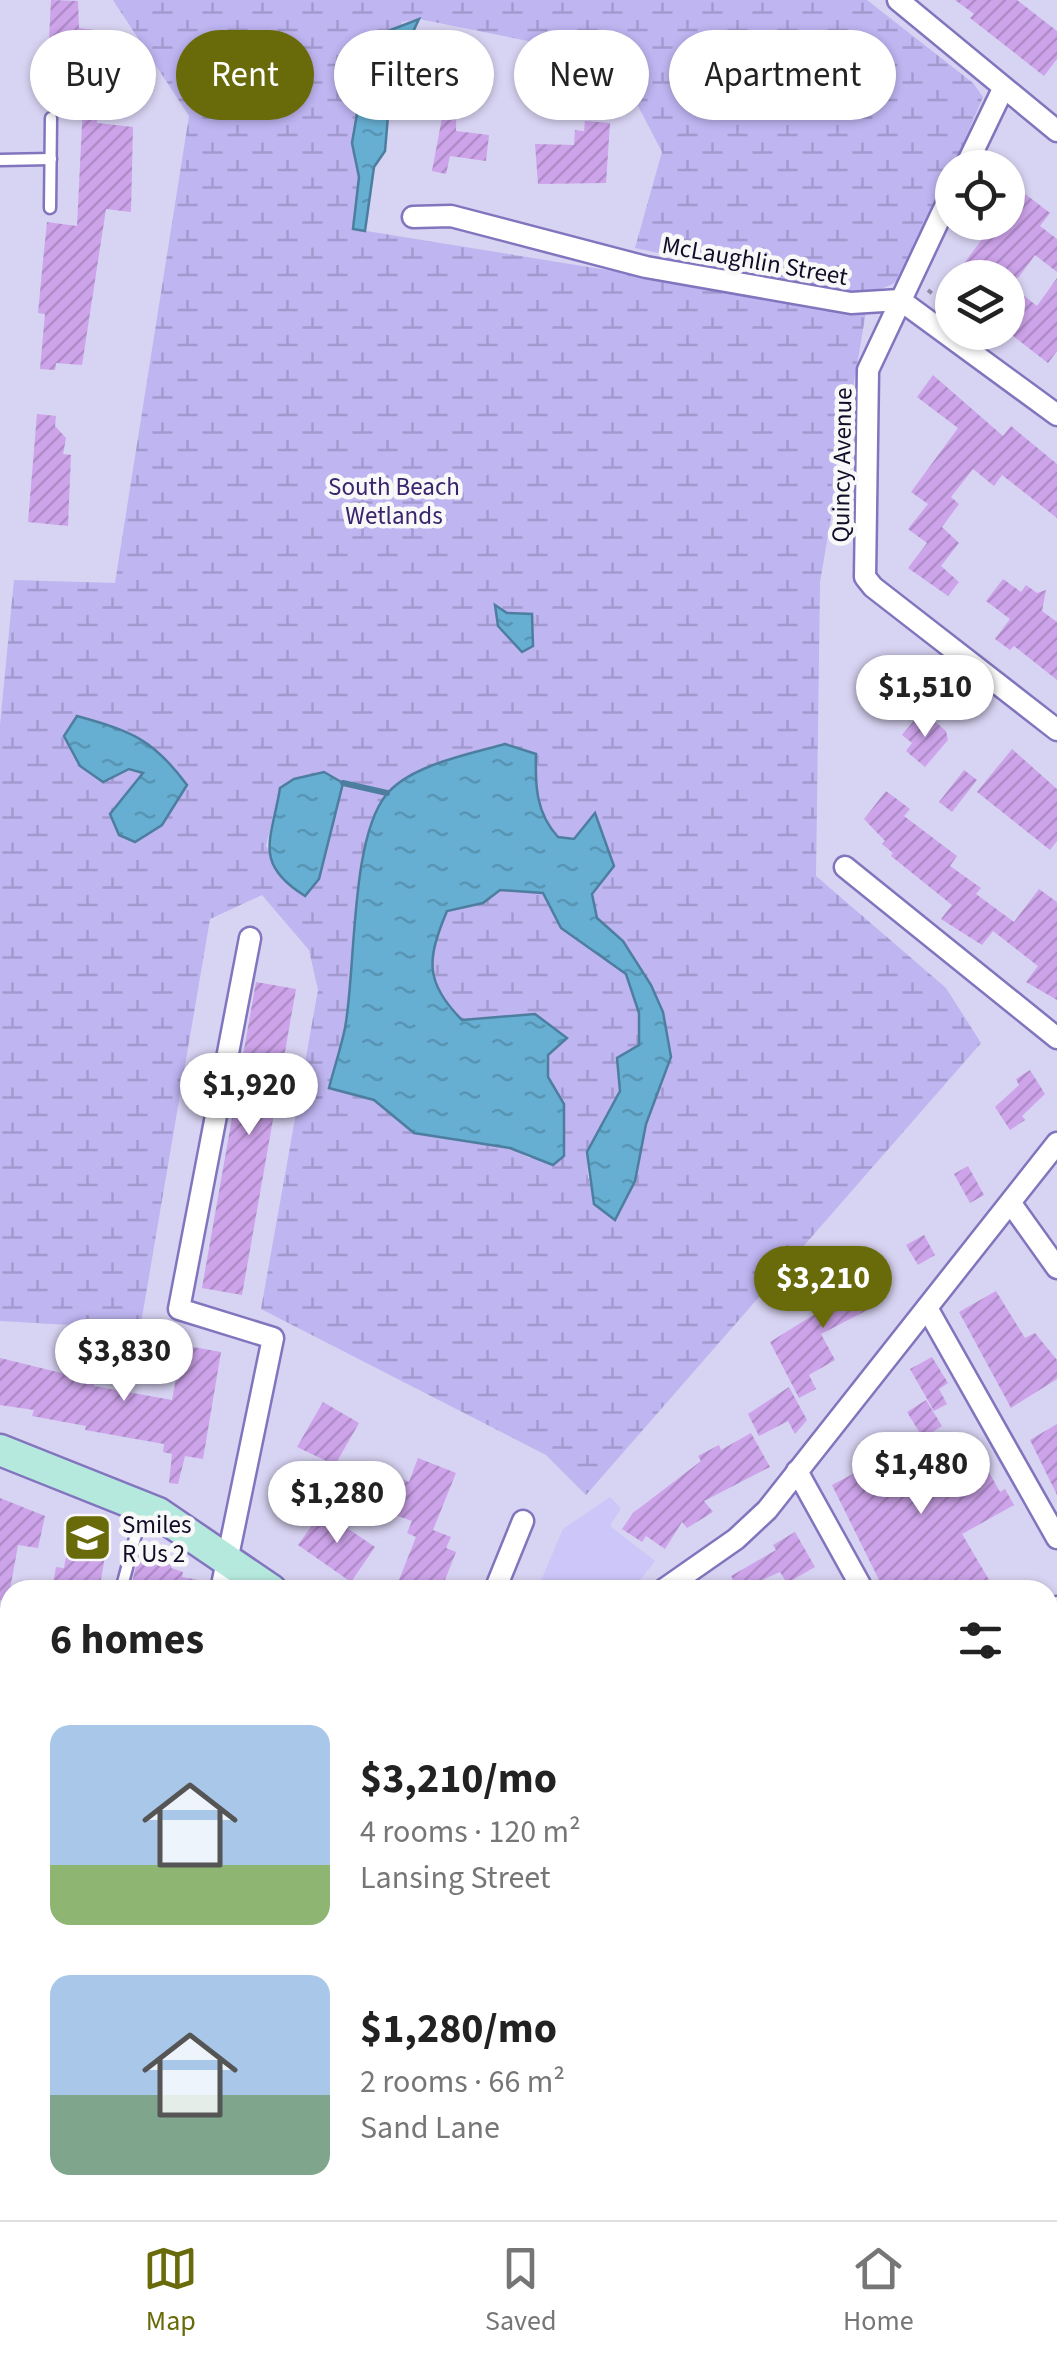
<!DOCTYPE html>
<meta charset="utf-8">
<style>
body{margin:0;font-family:"Source Sans 3",sans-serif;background:#f2f2f2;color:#222;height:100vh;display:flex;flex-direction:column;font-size:38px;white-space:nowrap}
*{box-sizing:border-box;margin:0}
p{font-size:32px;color:#767676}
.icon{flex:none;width:55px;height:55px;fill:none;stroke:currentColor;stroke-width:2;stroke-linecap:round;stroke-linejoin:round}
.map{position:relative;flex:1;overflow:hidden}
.drawer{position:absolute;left:0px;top:1580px;width:1058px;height:640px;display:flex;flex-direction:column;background:#fff;border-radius:30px 30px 0 0;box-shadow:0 2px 8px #0004}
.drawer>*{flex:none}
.top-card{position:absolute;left:30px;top:30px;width:998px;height:90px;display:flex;gap:20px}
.tools{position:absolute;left:935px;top:150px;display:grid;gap:20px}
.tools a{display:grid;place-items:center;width:90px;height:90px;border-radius:50%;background:#fff;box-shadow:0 2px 8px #0004;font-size:50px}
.price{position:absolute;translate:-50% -85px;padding:0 22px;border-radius:35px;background:#fff;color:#222;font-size:32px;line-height:65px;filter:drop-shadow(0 2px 5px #0008)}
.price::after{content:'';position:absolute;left:50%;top:60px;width:30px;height:22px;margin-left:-15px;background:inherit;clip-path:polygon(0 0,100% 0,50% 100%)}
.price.current{background:#696b0a;color:#fff}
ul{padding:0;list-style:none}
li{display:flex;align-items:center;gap:30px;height:250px;padding:0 50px}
li span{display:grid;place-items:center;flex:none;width:280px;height:200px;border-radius:20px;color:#555}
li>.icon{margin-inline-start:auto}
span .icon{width:120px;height:120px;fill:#fffc;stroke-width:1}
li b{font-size:42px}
h2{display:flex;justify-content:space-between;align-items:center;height:120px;padding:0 50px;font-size:42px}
.pill{padding:0 35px;border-radius:45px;background:#fff;box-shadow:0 2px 8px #0004;font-size:35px;line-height:90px}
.pill.current{background:#696b0a;color:#fff}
.menu{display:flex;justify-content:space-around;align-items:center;height:140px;border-top:2px solid #e0e0e0;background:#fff;font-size:28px;color:#767676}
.menu a{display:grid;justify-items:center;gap:5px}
.menu .current{color:#696b0a}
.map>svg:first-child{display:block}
</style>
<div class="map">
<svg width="1057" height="2220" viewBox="0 0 1057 2220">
<defs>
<pattern id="wetland-marsh" width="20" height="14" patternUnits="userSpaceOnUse" patternTransform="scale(2.5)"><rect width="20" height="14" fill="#beb5f1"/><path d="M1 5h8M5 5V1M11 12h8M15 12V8" fill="none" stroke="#a29acf"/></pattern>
<pattern id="water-ripples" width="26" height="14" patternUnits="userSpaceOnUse" patternTransform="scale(2.5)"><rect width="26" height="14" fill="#66afd2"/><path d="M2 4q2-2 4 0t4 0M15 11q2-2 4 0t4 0" fill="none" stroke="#5895b4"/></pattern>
<pattern id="building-hatch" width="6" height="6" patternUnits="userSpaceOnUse" patternTransform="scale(2.5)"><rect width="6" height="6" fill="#cda3ea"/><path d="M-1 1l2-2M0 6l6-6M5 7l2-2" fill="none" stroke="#af8bc9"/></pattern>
</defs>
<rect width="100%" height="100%" fill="#d7d3f2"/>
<path fill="#cdc6f9" d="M 610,1497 L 621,1508 L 610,1526 L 655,1561 L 632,1590 L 537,1590 L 563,1529 Z"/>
<path fill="url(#wetland-marsh)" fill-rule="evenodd" d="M 113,0 L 867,0 L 973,83 L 983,97 L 910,268 C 891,293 871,291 842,292 L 635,248 L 662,152 L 613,58 L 419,19 L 402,22 L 352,143 L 359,177 L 354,229 L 866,312 L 820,582 L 816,876 L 946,988 L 981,1043 L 586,1495 L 546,1455 L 261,1309 L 318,990 L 309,950 L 262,895 L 210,919 L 140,1329 L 0,1321 L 0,725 L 14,580 L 115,583 L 189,116 ZM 77,716 L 187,785 L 110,814 L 144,773 L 129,769 ZM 505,744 L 535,780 L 542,819 L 558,837 L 574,839 L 596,815 L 592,894 L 597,918 L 623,941 L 651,985 L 663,1013 L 671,1057 L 646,1124 L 634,1181 L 588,1178 L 587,1152 L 620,1091 L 618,1058 L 639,1045 L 639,1013 L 626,974 L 561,928 L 544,893 L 500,890 L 483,903 L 447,911 C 427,960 424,982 462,1020 L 535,1014 L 567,1038 L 548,1055 L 548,1077 L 564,1104 L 564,1156 L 529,1158 L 510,1148 L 414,1133 L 374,1100 L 330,1088 L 345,1026 L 359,910 L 387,793 L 418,774 ZM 324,773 L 343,783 L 319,879 L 305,896 L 266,846 L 280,788 L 294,779 Z"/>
<g fill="url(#water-ripples)" stroke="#4d7e9f" stroke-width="2.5">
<path d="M 419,19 L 405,49 L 388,116 L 385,151 L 374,167 L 365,231 L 353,229 L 359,177 L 352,143 L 370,38 Z"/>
<path d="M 495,605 L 507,613 L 532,614 L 533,646 L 522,652 L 498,626 Z"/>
<path d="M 77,716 C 131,731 153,739 187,785 L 162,825 L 135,842 L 119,835 L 110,814 L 143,773 L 129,769 L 103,782 L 80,766 L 64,736 Z"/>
<path d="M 505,744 L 536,754 C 535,786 536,813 558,837 L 574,839 L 595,813 L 614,866 L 592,894 L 597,918 L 623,941 L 651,985 L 663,1012 L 671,1057 L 646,1124 L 635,1181 L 615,1220 L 594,1204 L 587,1152 L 620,1091 L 617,1058 L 639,1045 L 639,1013 L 626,974 L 561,928 L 543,893 L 500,890 L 483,903 L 447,911 C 427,959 424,982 462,1020 L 535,1014 L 567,1038 L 548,1055 L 548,1077 L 564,1104 L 564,1156 L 553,1165 L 510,1148 L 414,1133 L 374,1100 L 329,1088 C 334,1068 341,1048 345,1028 C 356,970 350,840 386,795 C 410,765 470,754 505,744 Z"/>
<path d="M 324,772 L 343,783 L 319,879 L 305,896 C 252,863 272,839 280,788 L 294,779 Z"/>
</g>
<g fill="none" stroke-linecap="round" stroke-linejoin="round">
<path stroke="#4d7e9f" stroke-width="6" d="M 343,783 L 387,793"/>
</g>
<g fill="url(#building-hatch)">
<path d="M 51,0 L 78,1 L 79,28 L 101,31 L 97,123 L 133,127 L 131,212 L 106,209 L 82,365 L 56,363 L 55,370 L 40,369 L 45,314 L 38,313 L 43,261 L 47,222 L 77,226 L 83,104 L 46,100 Z"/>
<path d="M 955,0 L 1017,0 L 1057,31 L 1057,59 L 1044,76 L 970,18 L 974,14 Z"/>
<path d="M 448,86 L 457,87 L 456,131 L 489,135 L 486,161 L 450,156 L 446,174 L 432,171 Z"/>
<path d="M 585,121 L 610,123 L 606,183 L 538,184 L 535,144 L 574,145 L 575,130 L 584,131 Z"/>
<path d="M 1008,181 L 1050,213 L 1040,226 L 1057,239 L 1057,272 L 1035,255 L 1018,278 L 953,278 L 995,222 L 1008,222 Z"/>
<path d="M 1057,278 L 1057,351 L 1048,363 L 1008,332 L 1008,283 L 1037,306 Z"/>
<path d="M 933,375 L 1003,436 L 1011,426 L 1057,464 L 1057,518 L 1002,475 L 994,486 L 973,469 L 951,497 L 959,504 L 942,527 L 959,543 L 941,566 L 959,582 L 948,596 L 908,568 L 927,543 L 908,529 L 928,504 L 911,492 L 958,428 L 917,397 Z"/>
<path d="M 37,414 L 56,416 L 55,426 L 66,438 L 63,454 L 71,455 L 68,526 L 28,522 Z"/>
<path d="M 1003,579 L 1021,592 L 1026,585 L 1037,593 L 1046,590 L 1042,611 L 1057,622 L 1057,680 L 1014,646 L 1010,650 L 995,639 L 1010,619 L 986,601 Z"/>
<path d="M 917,717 L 927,725 L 932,719 L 946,731 L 948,740 L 925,767 L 906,751 L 912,743 L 902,735 Z"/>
<path d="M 1012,749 L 1057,789 L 1057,841 L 1050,850 L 977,792 Z"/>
<path d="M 964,770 L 977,780 L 952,812 L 939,802 Z"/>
<path d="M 886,791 L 910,809 L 904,816 L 957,856 L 950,866 L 981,888 L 976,894 L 1014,922 L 1039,889 L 1057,902 L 1057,1000 L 1026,982 L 1038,966 L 993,931 L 982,945 L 941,919 L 952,905 L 891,856 L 893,853 L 882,844 L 885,841 L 864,819 Z"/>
<path d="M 256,982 L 296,989 L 242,1295 L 202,1288 Z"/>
<path d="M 1030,1070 L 1045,1094 L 1022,1116 L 1025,1120 L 1010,1130 L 995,1107 L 1019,1085 L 1016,1079 Z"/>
<path d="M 968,1166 L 984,1195 L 970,1203 L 954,1174 Z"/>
<path d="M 924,1235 L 935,1255 L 918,1265 L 906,1245 Z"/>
<path d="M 863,1262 L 878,1290 L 873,1292 L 879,1304 L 821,1334 L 835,1360 L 809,1375 L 816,1389 L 799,1398 L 770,1342 L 847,1294 L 839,1279 Z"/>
<path d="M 996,1291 L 1025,1338 L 1035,1333 L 1057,1360 L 1057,1379 L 1011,1408 L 959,1312 Z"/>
<path d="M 182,1345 L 221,1352 L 203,1459 L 185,1456 L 178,1484 L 169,1483 L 172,1454 L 163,1452 L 164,1444 L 85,1430 L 86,1426 L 32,1416 L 34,1410 L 0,1405 L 0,1358 L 94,1381 L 94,1386 L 172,1400 Z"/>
<path d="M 932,1357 L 948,1383 L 939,1389 L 947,1404 L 934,1411 L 910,1369 Z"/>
<path d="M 789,1387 L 807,1420 L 795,1434 L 788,1421 L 759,1436 L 748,1414 Z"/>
<path d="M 926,1400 L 942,1426 L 923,1438 L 907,1412 Z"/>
<path d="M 323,1402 L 359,1423 L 335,1465 L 297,1447 Z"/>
<path d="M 1057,1424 L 1057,1495 L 1030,1440 Z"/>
<path d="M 751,1433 L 770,1467 L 704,1501 L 713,1512 L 687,1528 L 682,1522 L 665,1549 L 646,1536 L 642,1542 L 622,1529 L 633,1513 L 701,1461 L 698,1456 L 719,1445 L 721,1450 Z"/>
<path d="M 932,1437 L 951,1469 L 979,1454 L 1000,1492 L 1005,1489 L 1014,1505 L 962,1534 L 995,1590 L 884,1590 L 832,1485 L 864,1468 L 856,1455 L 876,1441 L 888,1463 Z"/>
<path d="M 418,1458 L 456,1473 L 433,1530 L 451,1537 L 446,1548 L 456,1552 L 441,1590 L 395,1590 L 416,1537 L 407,1533 L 412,1521 L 395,1515 L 400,1503 L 391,1499 L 400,1478 L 409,1482 Z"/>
<path d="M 0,1498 L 45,1516 L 38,1548 L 18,1545 L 8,1601 L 0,1600 Z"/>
<path d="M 322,1511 L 375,1547 L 351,1582 L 298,1545 Z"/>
<path d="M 73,1518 L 110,1529 L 99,1590 L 52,1590 L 56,1567 L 64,1568 Z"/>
<path d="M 795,1532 L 815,1567 L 787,1583 L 780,1572 L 739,1590 L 731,1576 L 776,1550 L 773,1545 Z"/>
<path d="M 139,1555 L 172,1564 L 171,1568 L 183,1572 L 182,1577 L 209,1582 L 208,1590 L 131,1586 Z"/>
</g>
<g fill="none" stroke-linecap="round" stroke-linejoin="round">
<defs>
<g id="lane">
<path d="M 0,160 L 51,159"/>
<path d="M 50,208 L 51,118"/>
<path d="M 121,1590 L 142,1512"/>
</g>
<g id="street">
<path d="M 898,0 L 1057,131"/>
<path d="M 965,168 L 1003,89"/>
<path d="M 952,192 L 868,370 L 865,577 L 873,587 L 1057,730"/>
<path d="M 413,217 L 451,216 L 646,267 L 851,303 L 900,300 L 1057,415"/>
<path d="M 845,867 L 1057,1038"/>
<path d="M 1012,1205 L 1057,1268"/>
<path d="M 927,1308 L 1057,1538"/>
<path d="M 797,1471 L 863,1590"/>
<path d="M 221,1590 L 273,1338 L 179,1309 L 250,938"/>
<path d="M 495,1590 L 523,1521"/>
<path d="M 663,1590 L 736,1539 L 767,1510 L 1057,1143"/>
<path d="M 1048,1613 L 1057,1607"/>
<path d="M 1048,1884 L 1057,1890"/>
<path d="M 0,1912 L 10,1914"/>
<path d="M 0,2012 L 10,2020"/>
<path d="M 61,2210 L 64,2220"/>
<path d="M 229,2210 L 233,2220"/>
<path d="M 366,2210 L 380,2220"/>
<path d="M 746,2210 L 759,2220"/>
<path d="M 337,2220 L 338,2210"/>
</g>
<g id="secondary">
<path d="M 0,1450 L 158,1513 L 271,1590"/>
<path d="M 1048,2145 L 1057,2152"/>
</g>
</defs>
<use href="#lane" stroke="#8275be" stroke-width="15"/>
<use href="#street" stroke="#8275be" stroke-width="25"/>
<use href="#secondary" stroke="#8275be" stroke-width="35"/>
<path stroke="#8f8aa8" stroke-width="4" stroke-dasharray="5 8" stroke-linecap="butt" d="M 928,290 L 941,301"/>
<use href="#lane" stroke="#fff" stroke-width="10"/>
<use href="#street" stroke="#fff" stroke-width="20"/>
<use href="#secondary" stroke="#b6e9de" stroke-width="30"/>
</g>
<defs>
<symbol id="school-square" viewBox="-11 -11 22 22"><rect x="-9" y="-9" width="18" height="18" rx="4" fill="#696b0a" stroke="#f8f8f8"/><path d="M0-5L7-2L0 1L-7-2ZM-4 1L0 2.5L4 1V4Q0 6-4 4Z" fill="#fff"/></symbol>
</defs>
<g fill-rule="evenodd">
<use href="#school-square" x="60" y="1510" width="55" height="55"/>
</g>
<g text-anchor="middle" stroke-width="9" stroke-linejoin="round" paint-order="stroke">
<g font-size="25" fill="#130c28" stroke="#f8f8f8">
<text transform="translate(755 260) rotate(10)" y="9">McLaughlin Street</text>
<text transform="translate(841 465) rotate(-89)" y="9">Quincy Avenue</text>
</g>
<g font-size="25" fill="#39256d" stroke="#f8f8f8">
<text x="394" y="495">South Beach<tspan x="394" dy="29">Wetlands</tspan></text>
</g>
<g font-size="25" fill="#130c28" stroke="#f8f8f8" text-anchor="start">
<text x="122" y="1533">Smiles<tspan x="122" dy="29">R Us 2</tspan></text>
</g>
</g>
</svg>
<div class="tools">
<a><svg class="icon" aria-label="locate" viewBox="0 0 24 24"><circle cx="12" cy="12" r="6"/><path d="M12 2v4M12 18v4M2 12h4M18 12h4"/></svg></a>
<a><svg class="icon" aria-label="layers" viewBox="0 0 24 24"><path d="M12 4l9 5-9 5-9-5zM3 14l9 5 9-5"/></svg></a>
</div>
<b class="price" style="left:925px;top:740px">$1,510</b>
<b class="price" style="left:249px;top:1138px">$1,920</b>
<b class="price current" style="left:823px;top:1331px">$3,210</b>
<b class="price" style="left:124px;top:1404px">$3,830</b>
<b class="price" style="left:921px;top:1517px">$1,480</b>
<b class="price" style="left:337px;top:1546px">$1,280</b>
<div class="top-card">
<a class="pill">Buy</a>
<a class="pill current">Rent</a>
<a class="pill">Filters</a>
<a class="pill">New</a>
<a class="pill">Apartment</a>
</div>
<section class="drawer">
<h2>6 homes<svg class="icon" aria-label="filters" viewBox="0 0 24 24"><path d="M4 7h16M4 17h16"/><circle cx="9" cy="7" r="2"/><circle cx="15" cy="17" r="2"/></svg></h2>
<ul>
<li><span style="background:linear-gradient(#a9c7e8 70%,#8fb573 0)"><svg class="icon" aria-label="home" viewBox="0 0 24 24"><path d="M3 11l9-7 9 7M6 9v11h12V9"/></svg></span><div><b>$3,210/mo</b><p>4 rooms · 120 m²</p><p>Lansing Street</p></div></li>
<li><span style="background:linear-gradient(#a9c7e8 60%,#7fa58c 0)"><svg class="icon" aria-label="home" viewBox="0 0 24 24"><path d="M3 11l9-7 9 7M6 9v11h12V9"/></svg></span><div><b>$1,280/mo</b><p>2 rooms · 66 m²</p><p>Sand Lane</p></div></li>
</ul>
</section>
</div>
<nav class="menu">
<a class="current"><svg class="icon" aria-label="map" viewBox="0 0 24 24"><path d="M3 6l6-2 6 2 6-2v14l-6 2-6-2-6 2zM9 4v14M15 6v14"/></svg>Map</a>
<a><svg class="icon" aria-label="saved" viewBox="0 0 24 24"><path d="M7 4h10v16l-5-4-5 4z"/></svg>Saved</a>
<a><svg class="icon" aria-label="home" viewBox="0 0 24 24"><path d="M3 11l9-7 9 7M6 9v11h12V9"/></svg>Home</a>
</nav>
